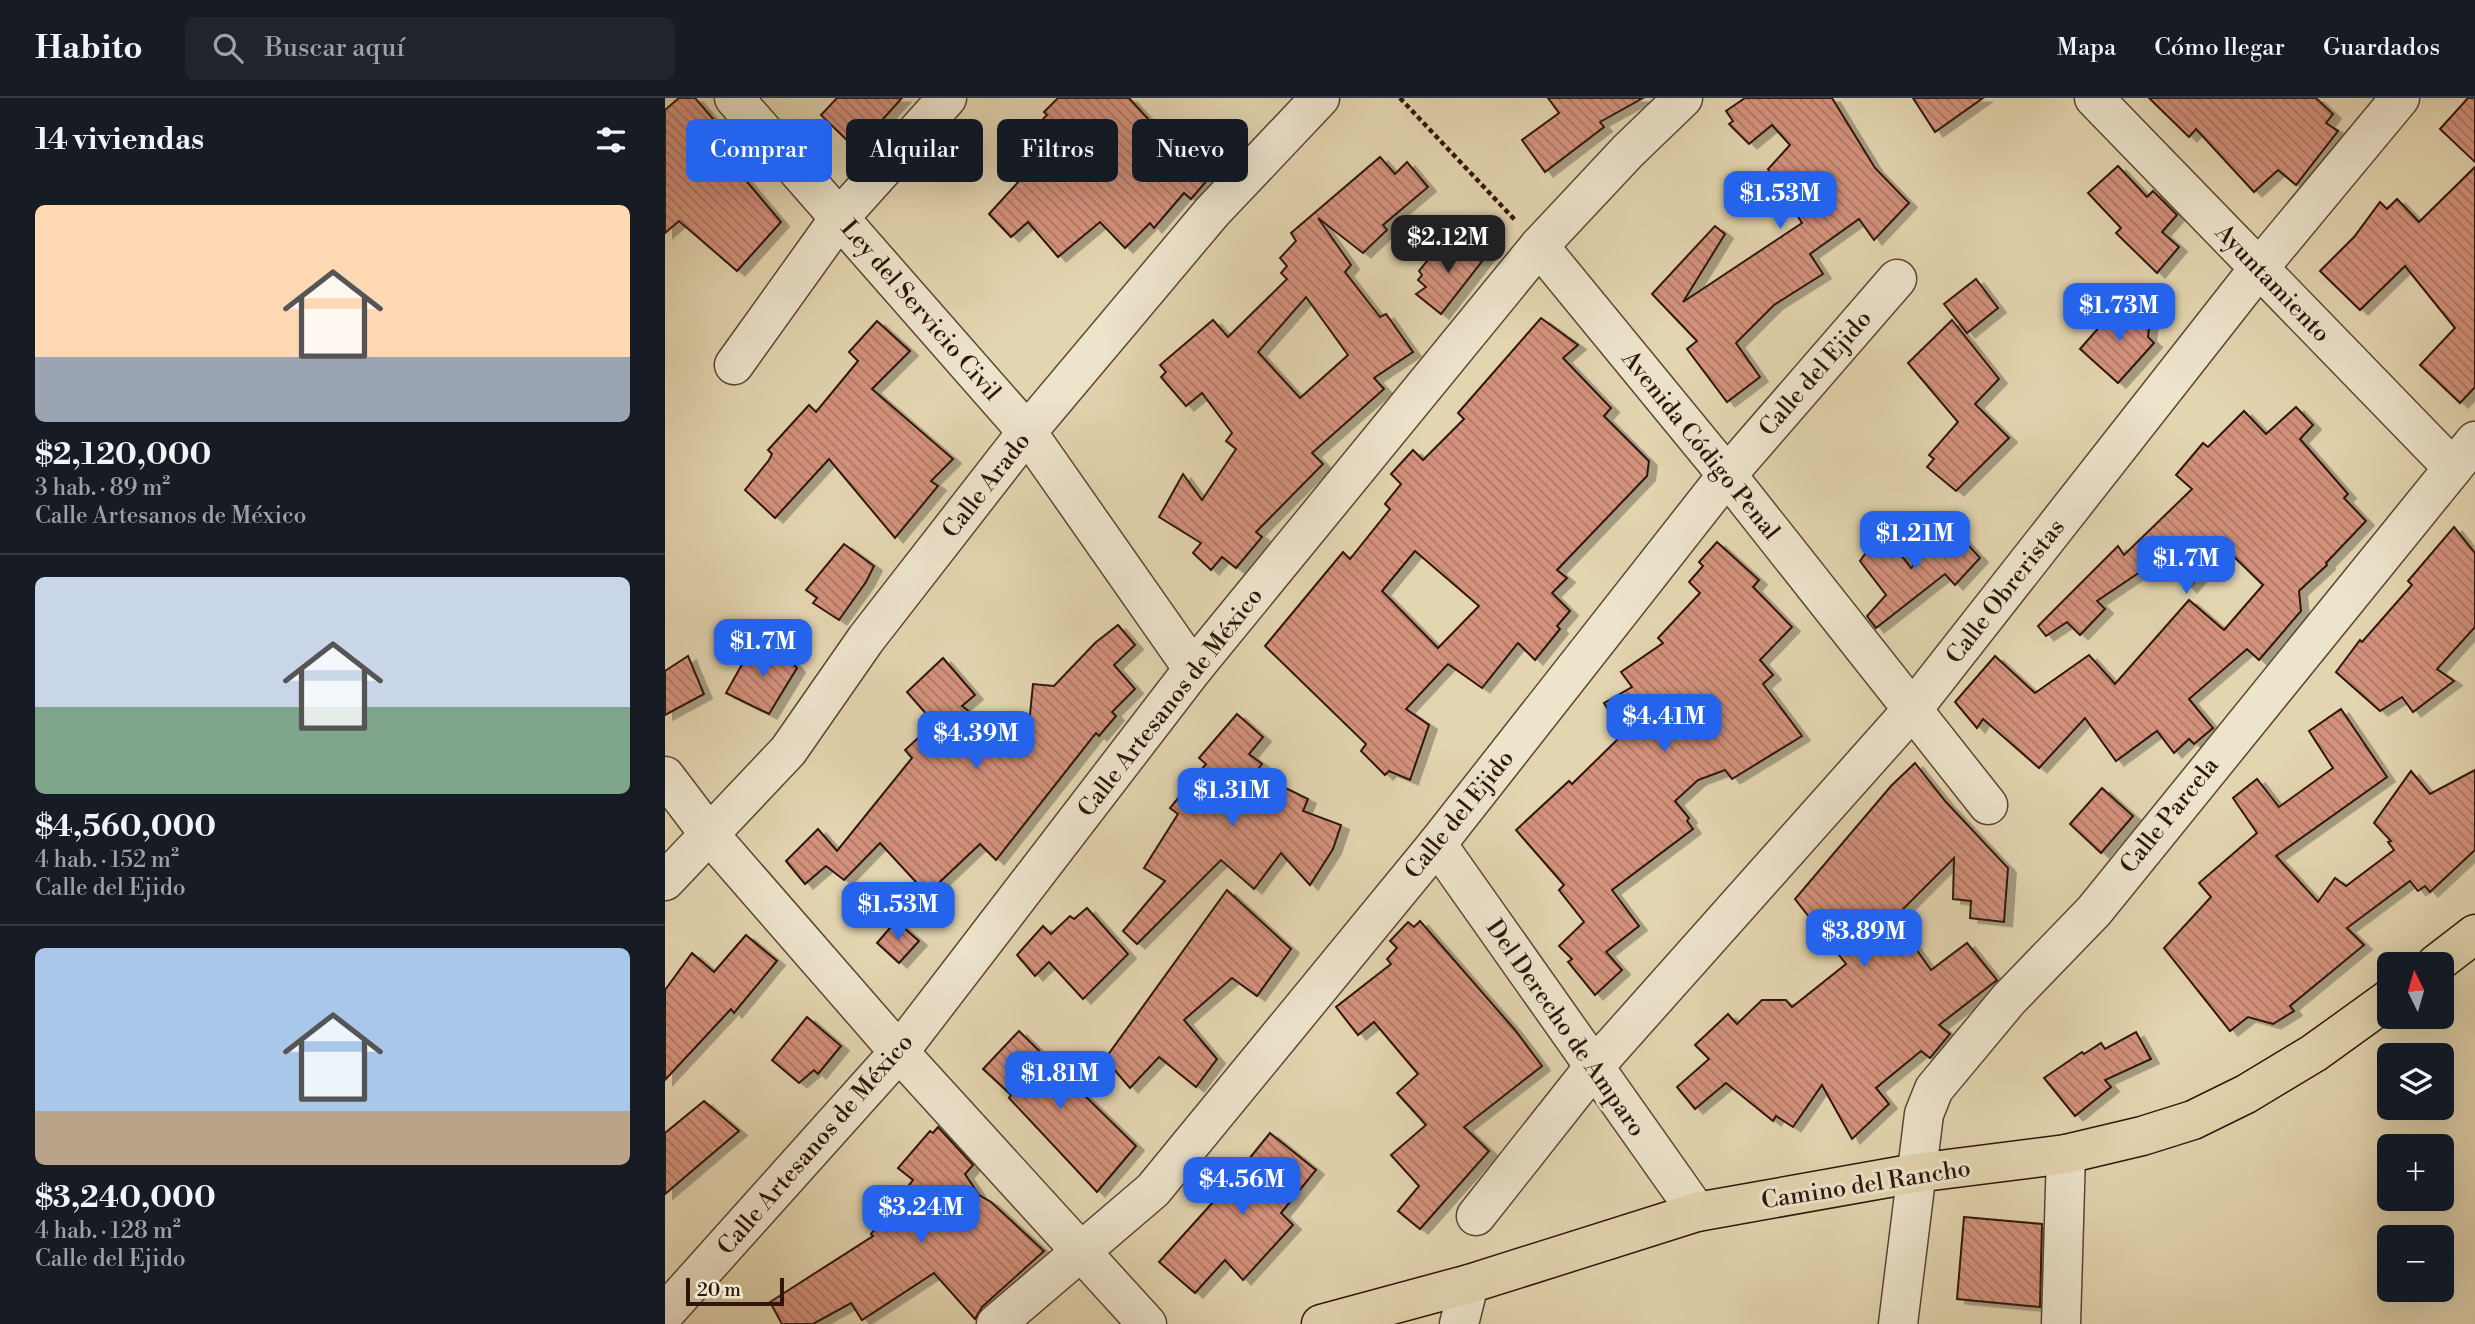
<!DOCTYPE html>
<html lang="es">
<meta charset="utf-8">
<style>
body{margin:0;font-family:"Libre Bodoni",serif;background:#20242c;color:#f1f3f6;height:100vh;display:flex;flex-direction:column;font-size:26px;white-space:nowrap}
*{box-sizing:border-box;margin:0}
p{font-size:23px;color:#9ea1a6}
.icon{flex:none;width:38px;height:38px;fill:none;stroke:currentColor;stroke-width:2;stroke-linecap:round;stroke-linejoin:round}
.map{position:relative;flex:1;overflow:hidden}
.drawer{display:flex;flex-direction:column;background:#171b24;width:665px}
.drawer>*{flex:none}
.banner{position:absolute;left:21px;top:21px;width:665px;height:63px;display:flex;gap:14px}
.needle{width:46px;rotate:355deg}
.controls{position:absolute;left:1712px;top:854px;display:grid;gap:14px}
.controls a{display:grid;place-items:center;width:77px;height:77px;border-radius:10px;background:#171b24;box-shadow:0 7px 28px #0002;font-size:35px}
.scale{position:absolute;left:21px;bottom:18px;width:98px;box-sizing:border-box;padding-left:7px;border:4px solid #2f150b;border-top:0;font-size:19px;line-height:24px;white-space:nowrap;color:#2f150b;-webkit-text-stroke:5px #ede4cc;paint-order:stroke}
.price{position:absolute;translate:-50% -60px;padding:0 16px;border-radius:14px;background:#2563eb;color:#fff;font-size:23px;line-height:46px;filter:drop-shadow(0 2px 4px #0008)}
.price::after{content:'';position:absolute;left:50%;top:42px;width:21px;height:16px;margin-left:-10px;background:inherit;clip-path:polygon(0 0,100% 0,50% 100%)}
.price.current{background:#222;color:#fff}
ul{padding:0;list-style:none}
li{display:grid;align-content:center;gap:14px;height:371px;padding:0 35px}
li+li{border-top:2px solid #363941}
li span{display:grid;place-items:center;height:217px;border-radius:10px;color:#555}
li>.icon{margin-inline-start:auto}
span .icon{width:126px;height:126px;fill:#fffc;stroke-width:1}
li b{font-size:30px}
h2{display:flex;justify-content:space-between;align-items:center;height:84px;padding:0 35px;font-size:30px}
.tag{padding:0 24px;border-radius:10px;background:#171b24;box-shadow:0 7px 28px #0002;font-size:24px;line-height:63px}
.tag.current{background:#2563eb;color:#fff}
header{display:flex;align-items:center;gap:42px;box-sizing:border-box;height:98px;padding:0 35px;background:#171b24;border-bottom:2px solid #363941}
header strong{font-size:33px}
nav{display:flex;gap:38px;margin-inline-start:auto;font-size:24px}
.search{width:490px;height:63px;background:#20242c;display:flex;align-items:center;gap:18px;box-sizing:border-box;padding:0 24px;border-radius:10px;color:#9ea1a6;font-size:26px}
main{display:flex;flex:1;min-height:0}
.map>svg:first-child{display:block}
</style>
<header>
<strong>Habito</strong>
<div class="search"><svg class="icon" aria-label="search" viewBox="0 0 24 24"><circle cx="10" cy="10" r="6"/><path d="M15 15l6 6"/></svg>Buscar aquí</div>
<nav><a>Mapa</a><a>Cómo llegar</a><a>Guardados</a></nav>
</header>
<main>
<section class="drawer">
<h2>14 viviendas<svg class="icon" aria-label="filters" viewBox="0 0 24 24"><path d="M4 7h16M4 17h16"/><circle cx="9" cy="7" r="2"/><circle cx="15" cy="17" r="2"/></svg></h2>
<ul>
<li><span style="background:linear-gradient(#ffd9b3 70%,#9aa5b1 0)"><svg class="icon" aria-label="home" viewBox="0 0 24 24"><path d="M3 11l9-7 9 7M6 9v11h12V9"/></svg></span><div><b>$2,120,000</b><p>3 hab. · 89 m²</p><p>Calle Artesanos de México</p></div></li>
<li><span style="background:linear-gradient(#c9d6e8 60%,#7fa58c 0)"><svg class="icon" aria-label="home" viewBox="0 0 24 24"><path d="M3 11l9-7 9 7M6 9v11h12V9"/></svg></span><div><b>$4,560,000</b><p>4 hab. · 152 m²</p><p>Calle del Ejido</p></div></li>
<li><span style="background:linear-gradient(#a9c7e8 75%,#b9a48a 0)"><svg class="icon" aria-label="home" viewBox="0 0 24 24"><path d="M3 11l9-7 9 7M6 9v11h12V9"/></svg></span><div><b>$3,240,000</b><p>4 hab. · 128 m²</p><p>Calle del Ejido</p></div></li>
</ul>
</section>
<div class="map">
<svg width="1810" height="1226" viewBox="0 0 1810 1226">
<defs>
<pattern id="building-back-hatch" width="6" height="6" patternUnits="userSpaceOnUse" patternTransform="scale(1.75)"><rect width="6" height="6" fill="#d4927c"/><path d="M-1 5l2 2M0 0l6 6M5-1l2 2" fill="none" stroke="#ac7664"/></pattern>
<filter id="shadow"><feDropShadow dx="8" dy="4.5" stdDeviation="0" flood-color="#0004"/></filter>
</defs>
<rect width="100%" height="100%" fill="#e3d5b0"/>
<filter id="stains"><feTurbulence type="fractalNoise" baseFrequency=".00286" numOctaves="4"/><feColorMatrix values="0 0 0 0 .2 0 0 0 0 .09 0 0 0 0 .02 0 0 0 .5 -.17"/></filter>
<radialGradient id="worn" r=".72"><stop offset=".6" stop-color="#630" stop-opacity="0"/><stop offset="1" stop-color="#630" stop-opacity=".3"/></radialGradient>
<g fill="url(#building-back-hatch)" stroke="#2f150b" stroke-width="2" fill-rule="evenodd" filter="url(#shadow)">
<path d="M 14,0 L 30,0 L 62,37 L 51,47 L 116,124 L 72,173 L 14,123 L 0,135 L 0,12 Z"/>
<path d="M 172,0 L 237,0 L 191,51 L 156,17 Z"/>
<path d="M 393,0 L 464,0 L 505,45 L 508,42 L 544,80 L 526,101 L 519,95 L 489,130 L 485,125 L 460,150 L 435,124 L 393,159 L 363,124 L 346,139 L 324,116 L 376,59 L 363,45 L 382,28 L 377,22 L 382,17 L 379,14 Z"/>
<path d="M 883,0 L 978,0 L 935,24 L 939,29 L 880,74 L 857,42 L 894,15 Z"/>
<path d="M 1080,0 L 1167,0 L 1210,70 L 1244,105 L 1209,142 L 1194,121 L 1145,156 L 1158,176 L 1109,207 L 1071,245 L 1095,279 L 1062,304 L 1022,251 L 1032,243 L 987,196 L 1050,128 L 1060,136 L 1018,204 L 1137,125 L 1103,71 L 1125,47 L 1107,27 L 1084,46 L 1064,26 L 1068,23 L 1061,13 Z"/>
<path d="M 1248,0 L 1318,0 L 1270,34 Z"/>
<path d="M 1484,0 L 1651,0 L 1668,16 L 1661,25 L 1673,33 L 1631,87 L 1613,72 L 1589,94 L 1531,31 L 1524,39 Z"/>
<path d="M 1803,0 L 1810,0 L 1810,64 L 1775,31 Z"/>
<path d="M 715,59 L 730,76 L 742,64 L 763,89 L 718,127 L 722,132 L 698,155 L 653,120 L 686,167 L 680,174 L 715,219 L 721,216 L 748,254 L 709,280 L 719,291 L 647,355 L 658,366 L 591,434 L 597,439 L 571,470 L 557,459 L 546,472 L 528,455 L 536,445 L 494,419 L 518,376 L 537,402 L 571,351 L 561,343 L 567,335 L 537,295 L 521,308 L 496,279 L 501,274 L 495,267 L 548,222 L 563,239 L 622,181 L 616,175 L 622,168 L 615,160 L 631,143 L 626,135 ZM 641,199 L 683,257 L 635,300 L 593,254 Z"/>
<path d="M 1453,68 L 1482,99 L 1488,93 L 1512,117 L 1497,134 L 1514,149 L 1492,175 L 1451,135 L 1456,130 L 1423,95 Z"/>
<path d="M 1810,69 L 1810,289 L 1795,305 L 1755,267 L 1790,230 L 1740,168 L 1695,212 L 1655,173 L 1689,139 L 1715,104 L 1722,111 L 1732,101 L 1754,124 Z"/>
<path d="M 799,142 L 813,155 L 822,150 L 825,153 L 776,216 L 751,196 L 761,189 L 753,182 L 757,177 L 754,173 L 770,153 L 782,164 Z"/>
<path d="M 1311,181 L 1333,210 L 1302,235 L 1279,206 Z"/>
<path d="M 1450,211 L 1456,217 L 1472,211 L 1485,223 L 1483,239 L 1489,245 L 1453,285 L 1415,251 Z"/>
<path d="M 876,220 L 913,247 L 898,260 L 946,310 L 939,318 L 984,363 L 982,378 L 892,472 L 902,480 L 887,495 L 905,513 L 892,528 L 895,531 L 870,562 L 853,545 L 817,590 L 783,566 L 741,611 L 764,627 L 745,682 L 724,673 L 720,677 L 696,653 L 701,646 L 600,548 L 678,454 L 685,461 L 725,411 L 720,406 L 736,386 L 726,376 L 748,352 L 758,362 L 799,321 L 793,315 ZM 750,453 L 814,508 L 773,550 L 717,493 Z"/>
<path d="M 1287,222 L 1334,281 L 1310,306 L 1344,340 L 1291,393 L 1262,369 L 1269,361 L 1264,357 L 1293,324 L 1243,265 Z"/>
<path d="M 212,223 L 245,253 L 207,291 L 288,361 L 266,383 L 273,388 L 230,440 L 164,361 L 110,420 L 80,392 L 104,362 L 107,356 L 103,352 L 144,307 L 151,314 L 193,263 L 184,254 Z"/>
<path d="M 1631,309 L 1648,327 L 1635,341 L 1683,396 L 1679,400 L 1701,423 L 1661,465 L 1662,467 L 1634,493 L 1636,513 L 1594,562 L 1582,551 L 1524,601 L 1548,630 L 1529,646 L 1524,641 L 1509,655 L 1492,633 L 1451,663 L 1420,620 L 1374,670 L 1318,621 L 1312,630 L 1290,604 L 1330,558 L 1370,595 L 1424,557 L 1450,586 L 1524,502 L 1559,532 L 1598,487 L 1559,449 L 1524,490 L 1496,460 L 1432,503 L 1440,511 L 1415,537 L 1402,524 L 1381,538 L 1373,528 L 1453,448 L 1459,457 L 1527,391 L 1511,377 L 1538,345 L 1543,349 L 1579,313 L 1601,336 Z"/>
<path d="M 1285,427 L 1315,460 L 1290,487 L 1280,476 L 1211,530 L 1202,518 L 1221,497 L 1195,463 L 1213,438 L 1231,457 L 1234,454 L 1246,470 Z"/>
<path d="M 1789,429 L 1810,455 L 1810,529 L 1772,571 L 1789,583 L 1748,614 L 1737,599 L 1715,613 L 1671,574 L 1695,542 L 1697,544 L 1747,487 L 1743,483 Z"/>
<path d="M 1052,444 L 1094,482 L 1088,489 L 1127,529 L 1095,562 L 1108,577 L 1098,586 L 1137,638 L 1067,681 L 1060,672 L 1033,682 L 1010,703 L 1024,720 L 1022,723 L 1028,731 L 947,792 L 974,828 L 941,854 L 957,872 L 930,897 L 903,864 L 907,861 L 894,848 L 919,824 L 894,792 L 899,787 L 851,732 L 904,683 L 907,686 L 958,636 L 939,605 L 967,589 L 956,574 L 998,545 L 993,540 L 1035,495 L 1024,484 L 1038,468 L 1034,464 Z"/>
<path d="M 179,446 L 209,468 L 201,484 L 174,522 L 148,505 L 152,500 L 141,492 Z"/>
<path d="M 453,527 L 470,547 L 449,567 L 470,591 L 447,614 L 451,618 L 434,638 L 431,635 L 331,762 L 315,746 L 262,796 L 215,745 L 179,782 L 161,768 L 140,786 L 121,763 L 153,731 L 172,753 L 247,660 L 240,652 L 264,630 L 259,624 L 264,619 L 242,594 L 278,560 L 310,597 L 297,608 L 361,657 L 368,586 L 389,588 L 430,545 Z"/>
<path d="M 112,546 L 132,570 L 104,616 L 61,595 L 85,552 L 94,558 Z"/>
<path d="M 23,558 L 39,596 L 0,617 L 0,573 Z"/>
<path d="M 1676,611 L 1722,679 L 1611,758 L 1653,804 L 1670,780 L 1681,788 L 1729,752 L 1723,744 L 1726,743 L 1709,725 L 1746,673 L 1765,696 L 1810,672 L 1810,752 L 1765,794 L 1760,788 L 1753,793 L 1745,783 L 1682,830 L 1699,847 L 1625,908 L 1629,913 L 1608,926 L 1583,919 L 1565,933 L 1499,850 L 1546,799 L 1534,785 L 1592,735 L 1568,700 L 1592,681 L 1614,709 L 1668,670 L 1644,633 Z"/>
<path d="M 572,616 L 598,639 L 584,656 L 597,666 L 590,675 L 643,701 L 638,713 L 676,727 L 668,751 L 645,787 L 616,755 L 589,791 L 556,762 L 472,846 L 458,833 L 500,783 L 479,770 L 513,716 L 505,710 L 541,666 L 534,660 Z"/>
<path d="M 1250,665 L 1281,704 L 1343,770 L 1339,824 L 1305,820 L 1306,803 L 1288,801 L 1289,760 L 1229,820 L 1266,872 L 1302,845 L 1332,882 L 1274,927 L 1285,936 L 1265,960 L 1256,953 L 1211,990 L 1224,1006 L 1187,1041 L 1157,987 L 1128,1029 L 1111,1018 L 1108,1023 L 1061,985 L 1030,1011 L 1012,989 L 1044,961 L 1030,947 L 1063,916 L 1072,926 L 1097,902 L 1121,902 L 1127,909 L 1181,866 L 1130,801 L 1226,688 Z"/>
<path d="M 1437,690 L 1468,718 L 1436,755 L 1405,726 Z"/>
<path d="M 562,792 L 626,851 L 592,898 L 567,880 L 519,922 L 552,961 L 531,989 L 494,959 L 465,990 L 440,961 Z"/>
<path d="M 422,810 L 463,856 L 418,901 L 384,864 L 370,878 L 352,857 L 378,828 L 386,836 L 405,818 L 409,821 Z"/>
<path d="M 231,823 L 254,843 L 234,865 L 212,845 Z"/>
<path d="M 755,823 L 850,932 L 877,968 L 799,1029 L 824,1053 L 755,1131 L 733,1113 L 754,1088 L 726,1057 L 761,1027 L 732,995 L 753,976 L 709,924 L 693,937 L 671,909 L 726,866 L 722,861 L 732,850 L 725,843 L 743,824 L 749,829 Z"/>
<path d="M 81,837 L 112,863 L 69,915 L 66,911 L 0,982 L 0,892 L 27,855 L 49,874 Z"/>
<path d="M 142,919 L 176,948 L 153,976 L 149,972 L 134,985 L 107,962 Z"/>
<path d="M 354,933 L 471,1048 L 432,1094 L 344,1000 L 346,997 L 318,971 Z"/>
<path d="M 1471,934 L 1486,961 L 1440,982 L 1446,989 L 1410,1018 L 1379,980 L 1417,954 L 1419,956 L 1436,945 L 1440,951 Z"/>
<path d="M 39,1003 L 74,1033 L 0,1096 L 0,1035 Z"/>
<path d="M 273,1029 L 308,1067 L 300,1076 L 314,1097 L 326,1104 L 379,1153 L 317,1209 L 310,1221 L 269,1175 L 197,1222 L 186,1205 L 148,1226 L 117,1226 L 105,1204 L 208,1138 L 206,1136 L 248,1082 L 233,1070 L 265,1033 L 268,1035 Z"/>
<path d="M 605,1035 L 651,1072 L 616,1115 L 628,1127 L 578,1182 L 560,1162 L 530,1195 L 494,1164 L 558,1093 Z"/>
<path d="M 1299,1119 L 1377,1126 L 1375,1209 L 1292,1201 Z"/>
</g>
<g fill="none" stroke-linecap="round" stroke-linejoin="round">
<defs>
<g id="minor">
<path d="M 69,0 L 362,334 L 528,571"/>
<path d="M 1429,0 L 1788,370"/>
<path d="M 874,148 L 1062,377 L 1323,707"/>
<path d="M 69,267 L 175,119 L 282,0"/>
<path d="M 0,678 L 44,736 L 234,954 L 482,1226"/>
<path d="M 772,746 L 1032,1114"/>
<path d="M 0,783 L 123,653 L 201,541 L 362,334 L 547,114 L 655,0"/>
<path d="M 811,1118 L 928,970 L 1247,612 L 1594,170 L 1735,0"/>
<path d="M 0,1215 L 234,954 L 528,571 L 874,148 L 963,53 L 1018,0"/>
<path d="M 331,1226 L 488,1092 L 772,746 L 1062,377 L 1232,181"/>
<path d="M 794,1226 L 804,1186"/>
<path d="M 1233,1226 L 1259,1016 L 1269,991 L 1344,901 L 1429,813 L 1810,343"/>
<path d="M 1396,1226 L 1401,1056"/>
</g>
<g id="major">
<path d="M 1771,866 L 1810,836"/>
<path d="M 656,1226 L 804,1186 L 1032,1114 L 1251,1075 L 1401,1056 L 1477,1038 L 1528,1022 L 1581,996 L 1649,955 L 1724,901"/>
</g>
</defs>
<use href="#minor" stroke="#5c4534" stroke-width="41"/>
<use href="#major" stroke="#2f150b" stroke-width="41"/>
<path stroke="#2f150b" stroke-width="4.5" stroke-dasharray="5 3.5" stroke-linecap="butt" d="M 735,0 L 850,122"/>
<use href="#minor" stroke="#ede4cc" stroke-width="38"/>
<use href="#major" stroke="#e3d5b0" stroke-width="38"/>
</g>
<g text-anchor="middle" stroke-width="6" stroke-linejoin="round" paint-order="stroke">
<g font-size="24" fill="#2f150b" stroke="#ede4cc">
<text transform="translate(1608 185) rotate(46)" y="8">Ayuntamiento</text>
<text transform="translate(256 212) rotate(49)" y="8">Ley del Servicio Civil</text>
<text transform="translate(1150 275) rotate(-49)" y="8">Calle del Ejido</text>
<text transform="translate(1036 347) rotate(51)" y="8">Avenida Código Penal</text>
<text transform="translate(321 387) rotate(-52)" y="8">Calle Arado</text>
<text transform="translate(1340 493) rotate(-52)" y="8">Calle Obreristas</text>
<text transform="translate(505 604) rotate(-52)" y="8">Calle Artesanos de México</text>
<text transform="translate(794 716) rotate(-51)" y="8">Calle del Ejido</text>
<text transform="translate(1504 717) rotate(-51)" y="8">Calle Parcela</text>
<text transform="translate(901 930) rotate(55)" y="8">Del Derecho de Amparo</text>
<text transform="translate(150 1046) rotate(-49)" y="8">Calle Artesanos de México</text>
<text transform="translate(1201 1086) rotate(-9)" y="8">Camino del Rancho</text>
</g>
</g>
<rect width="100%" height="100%" filter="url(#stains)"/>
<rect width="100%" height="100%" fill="url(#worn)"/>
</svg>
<div class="controls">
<a><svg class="needle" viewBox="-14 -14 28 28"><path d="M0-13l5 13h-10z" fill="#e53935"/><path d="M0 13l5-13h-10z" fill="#9ea1a6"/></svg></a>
<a><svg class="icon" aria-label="layers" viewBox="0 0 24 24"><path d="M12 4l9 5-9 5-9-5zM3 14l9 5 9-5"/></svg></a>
<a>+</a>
<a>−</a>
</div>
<div class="scale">20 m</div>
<b class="price" style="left:1115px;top:133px">$1.53M</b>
<b class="price current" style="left:783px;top:177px">$2.12M</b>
<b class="price" style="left:1454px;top:245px">$1.73M</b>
<b class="price" style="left:1250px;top:473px">$1.21M</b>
<b class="price" style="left:1521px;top:498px">$1.7M</b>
<b class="price" style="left:98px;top:581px">$1.7M</b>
<b class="price" style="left:999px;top:656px">$4.41M</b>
<b class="price" style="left:311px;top:673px">$4.39M</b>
<b class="price" style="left:567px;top:730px">$1.31M</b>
<b class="price" style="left:233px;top:844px">$1.53M</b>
<b class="price" style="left:1199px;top:871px">$3.89M</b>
<b class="price" style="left:395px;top:1013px">$1.81M</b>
<b class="price" style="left:577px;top:1119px">$4.56M</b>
<b class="price" style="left:256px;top:1147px">$3.24M</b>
<div class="banner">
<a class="tag current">Comprar</a>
<a class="tag">Alquilar</a>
<a class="tag">Filtros</a>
<a class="tag">Nuevo</a>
</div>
</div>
</main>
